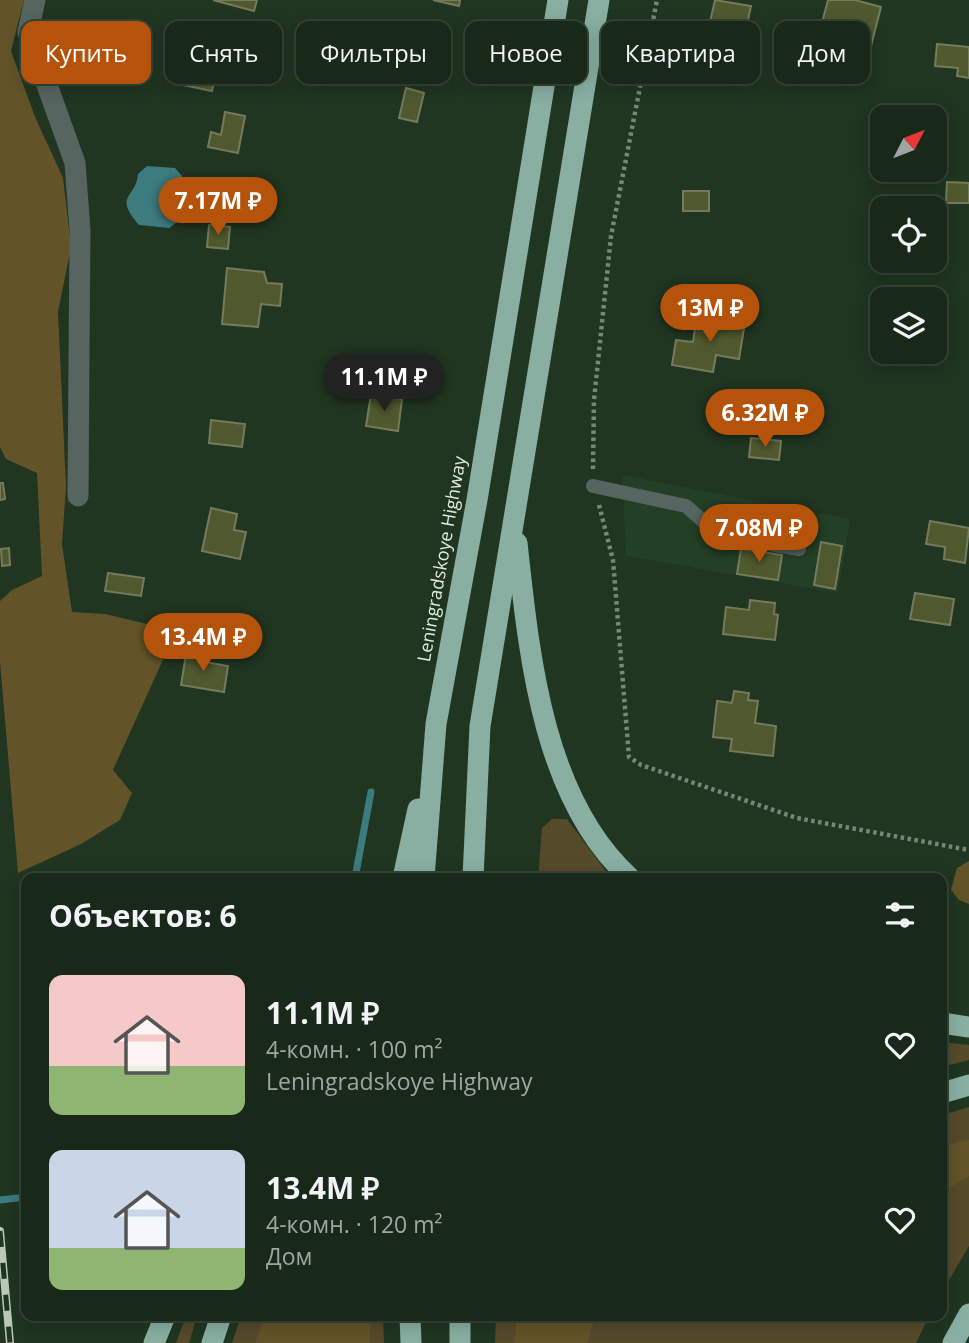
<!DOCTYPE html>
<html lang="ru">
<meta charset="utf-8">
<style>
body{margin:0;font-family:"Open Sans",sans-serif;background:#213022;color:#f1f3f6;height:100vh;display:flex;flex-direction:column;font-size:26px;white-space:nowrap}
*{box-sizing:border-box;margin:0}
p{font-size:23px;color:#9fa6a2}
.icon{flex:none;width:38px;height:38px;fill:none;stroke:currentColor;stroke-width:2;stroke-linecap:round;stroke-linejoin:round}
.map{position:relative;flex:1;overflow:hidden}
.sheet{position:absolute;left:21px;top:873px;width:926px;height:448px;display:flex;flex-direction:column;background:#182819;border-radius:14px;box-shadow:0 4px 18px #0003,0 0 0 2px #364438}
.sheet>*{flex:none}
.top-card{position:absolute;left:21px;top:21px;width:928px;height:63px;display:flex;gap:14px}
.needle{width:46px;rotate:48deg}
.fabs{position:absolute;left:870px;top:105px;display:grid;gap:14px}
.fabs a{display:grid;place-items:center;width:77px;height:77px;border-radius:14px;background:#182819;box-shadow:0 4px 18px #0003,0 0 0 2px #364438;font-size:35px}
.price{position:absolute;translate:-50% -60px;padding:0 16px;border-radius:24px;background:#b45309;color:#fff;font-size:23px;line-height:46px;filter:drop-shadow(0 2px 4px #0008)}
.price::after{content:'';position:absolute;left:50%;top:42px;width:21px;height:16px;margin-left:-10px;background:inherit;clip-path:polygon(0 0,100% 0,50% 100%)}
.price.active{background:#222;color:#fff}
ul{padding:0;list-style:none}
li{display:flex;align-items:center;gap:21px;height:175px;padding:0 28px}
li span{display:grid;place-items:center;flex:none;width:196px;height:140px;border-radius:14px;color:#555}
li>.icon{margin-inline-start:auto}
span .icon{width:84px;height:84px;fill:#fffc;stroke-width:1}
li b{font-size:30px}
h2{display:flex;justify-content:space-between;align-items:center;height:84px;padding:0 28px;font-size:30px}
.chip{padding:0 24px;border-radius:14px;background:#182819;box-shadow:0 4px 18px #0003,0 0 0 2px #364438;font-size:24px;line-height:63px}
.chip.active{background:#b45309;color:#fff}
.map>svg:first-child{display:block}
</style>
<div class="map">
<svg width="969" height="1343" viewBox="0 0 969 1343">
<rect width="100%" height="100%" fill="#203621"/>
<path fill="#233f25" d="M 622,475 L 850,519 L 838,593 L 626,556 Z"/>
<g fill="#554a2a">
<path d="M 552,819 L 567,819 L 611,878 L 538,878 L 542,828 Z"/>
<path d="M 942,1042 L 969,1045 L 969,1060 L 942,1067 Z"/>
<path d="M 969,1107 L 969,1246 L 942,1292 L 942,1115 Z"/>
<path d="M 186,1316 L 197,1316 L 189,1343 L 176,1343 Z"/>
<path d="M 241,1316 L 383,1316 L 384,1343 L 232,1343 Z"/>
<path d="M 496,1316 L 929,1316 L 916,1343 L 495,1343 Z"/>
</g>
<g fill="#625428">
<path d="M 0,0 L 24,0 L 11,51 L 35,117 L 63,178 L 71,247 L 58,312 L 66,486 L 62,544 L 72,612 L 105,614 L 176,631 L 113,770 L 132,793 L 120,820 L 81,844 L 18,873 L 0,661 L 0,601 L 12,590 L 42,576 L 37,473 L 6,459 L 0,447 Z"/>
<path d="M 969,861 L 969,904 L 959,900 L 951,890 L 957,868 Z"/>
<path d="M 969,1140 L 969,1176 L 942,1192 L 942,1146 Z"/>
<path d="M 265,1316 L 370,1316 L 370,1343 L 255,1343 Z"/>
<path d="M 517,1316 L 600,1316 L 593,1324 L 588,1343 L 514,1343 Z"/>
</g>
<path fill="#3c7b7e" d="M 147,166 L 175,168 L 182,176 L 180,220 L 169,228 L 139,225 C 113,194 136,199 138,174 Z"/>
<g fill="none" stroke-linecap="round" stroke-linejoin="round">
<g stroke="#3c7b7e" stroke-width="7">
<path d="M 355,878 L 371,792"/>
<path d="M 0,1200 L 26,1197"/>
</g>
</g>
<g fill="#50592e" stroke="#737b5c" stroke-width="2">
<path d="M 213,0 L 257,0 L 254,11 Z"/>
<path d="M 433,0 L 460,0 L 459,6 Z"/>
<path d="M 715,0 L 751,6 L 738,65 L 702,57 Z"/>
<path d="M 828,0 L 855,0 L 881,7 L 871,46 L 819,34 Z"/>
<path d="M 937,44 L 969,47 L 969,78 L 957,76 L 958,68 L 935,66 Z"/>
<path d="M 191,45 L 220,51 L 212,91 L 183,85 Z"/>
<path d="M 406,88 L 424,93 L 417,122 L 399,118 Z"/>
<path d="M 225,112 L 245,116 L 238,153 L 208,147 L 211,132 L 221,135 Z"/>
<path d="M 934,146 L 948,148 L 945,165 L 934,164 Z"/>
<path d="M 947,182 L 969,183 L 969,203 L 946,203 Z"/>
<rect x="683" y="191" width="26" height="20"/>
<path d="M 209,225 L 230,227 L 228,249 L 207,247 Z"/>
<path d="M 227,268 L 264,272 L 267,283 L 282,284 L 280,306 L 261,304 L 258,327 L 222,324 Z"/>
<path d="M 697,315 L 745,322 L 739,359 L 716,355 L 713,372 L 672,365 L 676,340 L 693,342 Z"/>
<path d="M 371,394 L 402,399 L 398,431 L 366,426 Z"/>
<path d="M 211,420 L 245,424 L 242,447 L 209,443 Z"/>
<path d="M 751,438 L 781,441 L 779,460 L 749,457 Z"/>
<path d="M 0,483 L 3,483 L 5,499 L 0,500 Z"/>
<path d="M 211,508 L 237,514 L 234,530 L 246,532 L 240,559 L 202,551 Z"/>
<path d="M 930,521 L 969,528 L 965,563 L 944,559 L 945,547 L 926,544 Z"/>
<path d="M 821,542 L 842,546 L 835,589 L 814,585 Z"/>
<path d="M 9,548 L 10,565 L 2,566 L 1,549 Z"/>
<path d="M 741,549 L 782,555 L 778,580 L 737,574 Z"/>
<path d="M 108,573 L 144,578 L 141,596 L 105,591 Z"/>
<path d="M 915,593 L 954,599 L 950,625 L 910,619 Z"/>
<path d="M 750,600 L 775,603 L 774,614 L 778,615 L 775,640 L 723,634 L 726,607 L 749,610 Z"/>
<path d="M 187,648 L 200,650 L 199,661 L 228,666 L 224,692 L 181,685 Z"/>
<path d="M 734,691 L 749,693 L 748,700 L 758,701 L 755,723 L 776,726 L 773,756 L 730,751 L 732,739 L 713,737 L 717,701 L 732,703 Z"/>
</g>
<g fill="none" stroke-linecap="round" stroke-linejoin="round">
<g stroke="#758775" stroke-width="4.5" stroke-dasharray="3.5 3.5" stroke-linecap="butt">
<path d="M 593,469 L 594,400 L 611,236 L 657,0"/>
<path d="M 599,505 L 613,560 L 629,757 L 641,765 L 797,818 L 969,850"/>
</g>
<path stroke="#566560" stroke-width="14" d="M 593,486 L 686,506 L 720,536 L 799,549"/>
<path stroke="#566560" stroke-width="21" d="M 35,0 L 28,32 L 75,163 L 80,230 L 78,496"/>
<g stroke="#88afa2" stroke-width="21">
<path d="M 517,543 C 529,653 542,798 630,878"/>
<path d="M 403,878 L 418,809"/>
<path d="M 424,878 L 436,724 L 477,500 L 558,0"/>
<path d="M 473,878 L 480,726 L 599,0"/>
<path d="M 942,1023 L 969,1027"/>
<path d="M 942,1093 L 969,1085"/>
<path d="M 410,1316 L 411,1343"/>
<path d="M 154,1343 L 165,1316"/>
<path d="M 212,1343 L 221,1316"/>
<path d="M 460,1343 L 460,1316"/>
<path d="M 953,1343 L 969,1314"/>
</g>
<defs>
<path id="rail" d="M 0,1231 L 10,1343"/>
</defs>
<use href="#rail" stroke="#bbc9bb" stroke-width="8"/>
<use href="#rail" stroke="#203621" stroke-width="5" stroke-dasharray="16" stroke-linecap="butt"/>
</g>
<g text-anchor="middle" stroke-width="5" stroke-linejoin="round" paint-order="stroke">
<g font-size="18" fill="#dfecdf" stroke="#203621">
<text transform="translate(442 559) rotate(-80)" y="6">Leningradskoye Highway</text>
</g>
</g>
</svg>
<div class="fabs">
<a><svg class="needle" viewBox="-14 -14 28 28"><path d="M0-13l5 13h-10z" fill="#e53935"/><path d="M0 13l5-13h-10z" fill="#9fa6a2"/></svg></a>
<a><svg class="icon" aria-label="locate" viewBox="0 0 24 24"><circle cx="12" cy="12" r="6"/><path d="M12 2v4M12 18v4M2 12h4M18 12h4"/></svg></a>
<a><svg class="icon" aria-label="layers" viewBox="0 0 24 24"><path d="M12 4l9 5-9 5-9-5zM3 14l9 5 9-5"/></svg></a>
</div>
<b class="price" style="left:218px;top:237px">7.17M ₽</b>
<b class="price" style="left:710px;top:344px">13M ₽</b>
<b class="price active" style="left:384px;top:413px">11.1M ₽</b>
<b class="price" style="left:765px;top:449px">6.32M ₽</b>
<b class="price" style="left:759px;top:564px">7.08M ₽</b>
<b class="price" style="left:203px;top:673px">13.4M ₽</b>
<div class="top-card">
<a class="chip active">Купить</a>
<a class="chip">Снять</a>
<a class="chip">Фильтры</a>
<a class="chip">Новое</a>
<a class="chip">Квартира</a>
<a class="chip">Дом</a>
</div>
<section class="sheet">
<h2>Объектов: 6<svg class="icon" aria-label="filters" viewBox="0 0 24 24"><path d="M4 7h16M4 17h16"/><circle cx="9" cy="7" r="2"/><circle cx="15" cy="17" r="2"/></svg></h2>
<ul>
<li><span style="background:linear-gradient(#f6c9c9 65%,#8fb573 0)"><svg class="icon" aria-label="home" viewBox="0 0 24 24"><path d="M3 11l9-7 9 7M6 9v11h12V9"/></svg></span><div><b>11.1M ₽</b><p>4-комн. · 100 m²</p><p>Leningradskoye Highway</p></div><svg class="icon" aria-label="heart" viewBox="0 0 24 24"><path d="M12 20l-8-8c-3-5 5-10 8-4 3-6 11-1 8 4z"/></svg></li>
<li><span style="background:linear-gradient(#c9d6e8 70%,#8fb573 0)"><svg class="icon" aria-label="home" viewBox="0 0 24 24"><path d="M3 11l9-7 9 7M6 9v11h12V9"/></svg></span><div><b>13.4M ₽</b><p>4-комн. · 120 m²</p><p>Дом</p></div><svg class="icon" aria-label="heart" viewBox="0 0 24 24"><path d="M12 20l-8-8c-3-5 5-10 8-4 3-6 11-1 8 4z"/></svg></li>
</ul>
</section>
</div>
